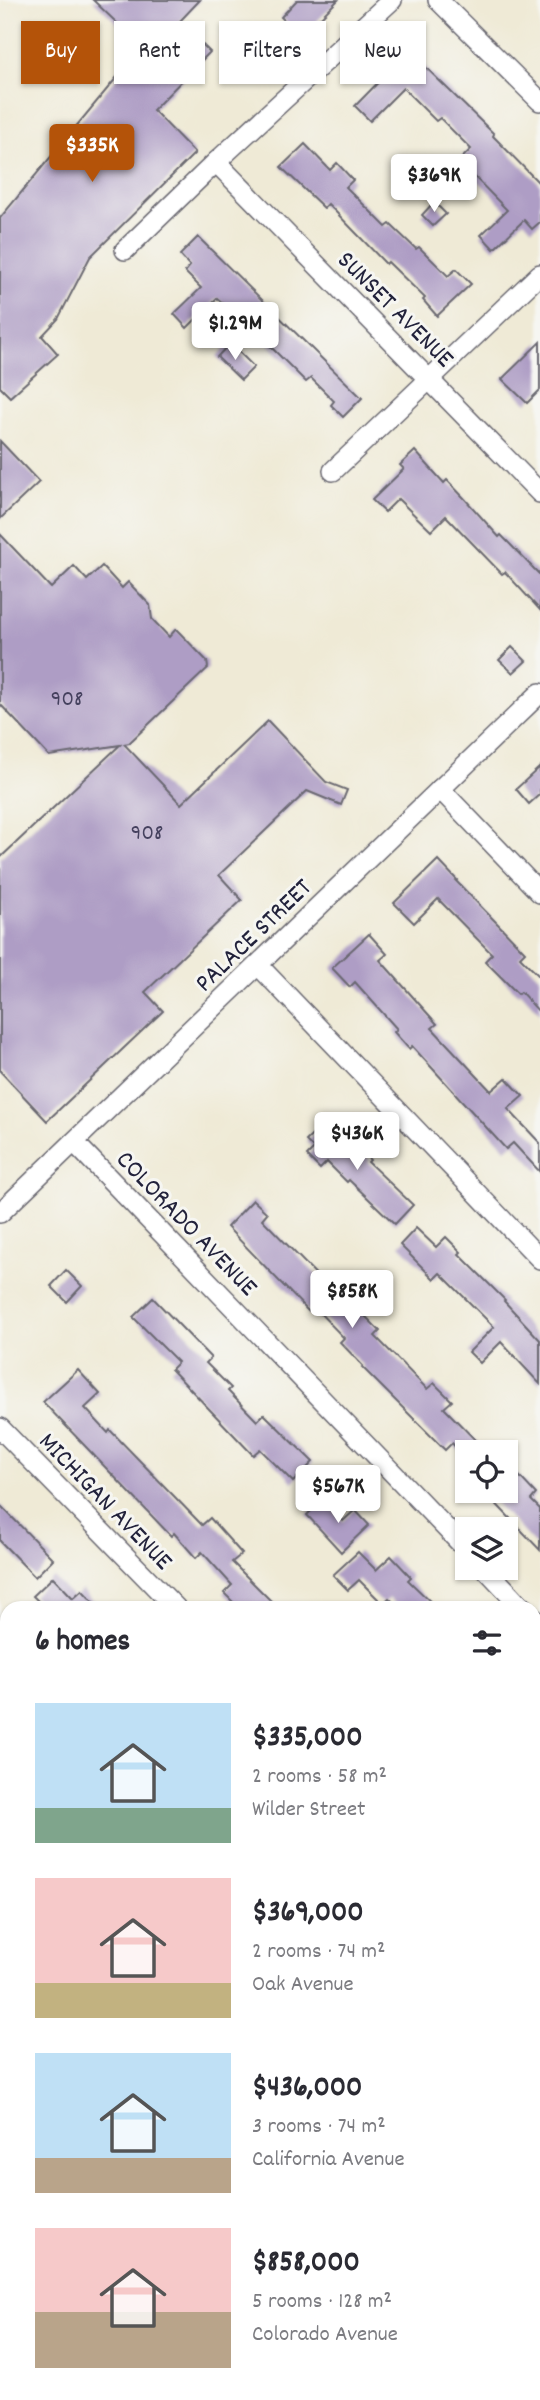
<!DOCTYPE html>
<meta charset="utf-8">
<style>
body{margin:0;font-family:Dekko,sans-serif;background:#f2f2f3;color:#2b2b33;height:100vh;display:flex;flex-direction:column;font-size:26px;white-space:nowrap}
*{box-sizing:border-box;margin:0}
p{font-size:23px;color:#7c7c81}
.icon{flex:none;width:38px;height:38px;fill:none;stroke:currentColor;stroke-width:2;stroke-linecap:round;stroke-linejoin:round}
.map{position:relative;flex:1;overflow:hidden}
.details{position:absolute;left:0px;top:1601px;width:541px;height:800px;display:flex;flex-direction:column;background:#fff;border-radius:21px 21px 0 0;box-shadow:0 2px 5px #0004}
.details>*{flex:none}
.guide{position:absolute;left:21px;top:21px;width:499px;height:63px;display:flex;gap:14px}
.controls{position:absolute;left:455px;top:1440px;display:grid;gap:14px}
.controls a{display:grid;place-items:center;width:63px;height:63px;border-radius:0px;background:#fff;box-shadow:0 2px 5px #0004;font-size:35px}
.price{position:absolute;translate:-50% -60px;padding:0 16px;border-radius:7px;background:#fff;color:#222;font-size:23px;line-height:46px;filter:drop-shadow(0 2px 4px #0008)}
.price::after{content:'';position:absolute;left:50%;top:42px;width:21px;height:16px;margin-left:-10px;background:inherit;clip-path:polygon(0 0,100% 0,50% 100%)}
.price.active{background:#b45309;color:#fff}
ul{padding:0;list-style:none}
li{display:flex;align-items:center;gap:21px;height:175px;padding:0 35px}
li span{display:grid;place-items:center;flex:none;width:196px;height:140px;border-radius:0px;color:#555}
li>.icon{margin-inline-start:auto}
span .icon{width:84px;height:84px;fill:#fffc;stroke-width:1}
li b{font-size:30px}
h2{display:flex;justify-content:space-between;align-items:center;height:84px;padding:0 35px;font-size:30px}
.pill{padding:0 24px;border-radius:0px;background:#fff;box-shadow:0 2px 5px #0004;font-size:24px;line-height:63px}
.pill.active{background:#b45309;color:#fff}
.map>svg:first-child{display:block}
</style>
<div class="map">
<svg width="540" height="2400" viewBox="0 0 540 2400">
<rect width="100%" height="100%" fill="#f6f6f2"/>
<filter id="ink" filterUnits="userSpaceOnUse"><feTurbulence type="fractalNoise" baseFrequency=".0143" numOctaves="2"/><feDisplacementMap in="SourceGraphic" scale="14" xChannelSelector="R" yChannelSelector="G"/><feConvolveMatrix kernelMatrix="1 2 1 2 8 2 1 2 1" color-interpolation-filters="sRGB"/></filter>
<filter id="wash" filterUnits="userSpaceOnUse"><feTurbulence type="fractalNoise" baseFrequency=".00686" numOctaves="4" result="noise"/><feDisplacementMap in="SourceGraphic" scale="28" xChannelSelector="R" yChannelSelector="G"/><feGaussianBlur stdDeviation="1.57" result="paint"/><feColorMatrix in="noise" values="0 0 0 0 0 0 0 0 0 0 0 0 0 0 0 0 0 1.4 0 .05"/><feComposite in="paint" operator="in"/></filter>
<g filter="url(#wash)">
<rect width="100%" height="100%" fill="#efead6"/>
<g id="blocks">
<g fill="#ae9dc5">
<path d="M 93,0 L 200,0 L 179,22 L 210,52 L 153,110 L 195,153 L 90,257 L 58,319 L 42,336 L 58,354 L 10,397 L 0,387 L 0,218 L 142,47 Z"/>
<path d="M 297,0 L 338,0 L 301,37 L 281,17 Z"/>
<path d="M 409,51 L 494,134 L 493,136 L 540,184 L 540,222 L 532,229 L 524,220 L 494,249 L 481,235 L 507,210 L 459,161 L 471,149 L 440,118 L 436,121 L 403,88 L 370,121 L 355,106 Z"/>
<path d="M 305,144 L 330,170 L 337,163 L 353,180 L 346,187 L 386,227 L 390,224 L 416,249 L 419,247 L 448,276 L 456,269 L 471,284 L 437,316 L 423,300 L 425,298 L 388,262 L 386,264 L 328,204 L 324,208 L 281,167 Z"/>
<path d="M 434,202 L 446,214 L 433,226 L 422,215 Z"/>
<path d="M 198,237 L 362,398 L 343,417 L 331,405 L 334,401 L 311,378 L 306,382 L 268,344 L 270,341 L 232,303 L 227,307 L 217,298 L 187,328 L 174,314 L 201,288 L 185,272 L 190,266 L 180,255 Z"/>
<path d="M 540,342 L 540,390 L 527,403 L 502,379 Z"/>
<path d="M 230,343 L 254,367 L 241,380 L 217,357 Z"/>
<path d="M 0,441 L 39,482 L 0,519 Z"/>
<path d="M 415,451 L 444,483 L 447,480 L 464,498 L 499,537 L 501,535 L 540,575 L 540,610 L 505,572 L 502,574 L 446,516 L 431,531 L 398,499 L 385,512 L 372,500 L 404,469 L 400,465 Z"/>
<path d="M 0,534 L 51,588 L 74,566 L 87,580 L 102,566 L 122,588 L 128,582 L 150,605 L 152,619 L 169,637 L 176,629 L 207,661 L 208,668 L 129,743 L 124,744 L 181,804 L 268,721 L 326,782 L 347,790 L 341,805 L 307,791 L 219,875 L 242,900 L 145,992 L 163,1011 L 47,1121 L 0,1071 L 0,858 L 120,745 L 49,756 L 0,704 Z"/>
<path d="M 512,647 L 526,661 L 513,673 L 499,660 Z"/>
<path d="M 540,767 L 540,794 L 529,804 L 516,789 Z"/>
<path d="M 438,860 L 457,880 L 456,881 L 525,952 L 520,957 L 540,977 L 540,1013 L 521,992 L 518,994 L 485,961 L 492,954 L 438,899 L 414,923 L 394,903 Z"/>
<path d="M 369,934 L 387,954 L 380,960 L 437,1024 L 432,1028 L 491,1091 L 506,1078 L 523,1096 L 508,1109 L 540,1143 L 540,1172 L 513,1143 L 506,1149 L 412,1046 L 409,1049 L 394,1032 L 397,1029 L 355,982 L 350,987 L 332,968 Z"/>
<path d="M 325,1123 L 350,1149 L 355,1145 L 370,1160 L 368,1162 L 413,1205 L 395,1224 L 349,1180 L 347,1182 L 327,1162 L 320,1169 L 307,1156 L 314,1149 L 306,1141 Z"/>
<path d="M 253,1200 L 267,1213 L 262,1219 L 339,1298 L 353,1284 L 366,1297 L 356,1307 L 380,1331 L 375,1336 L 427,1389 L 434,1383 L 452,1401 L 444,1408 L 487,1452 L 460,1452 L 452,1443 L 445,1450 L 362,1367 L 363,1366 L 340,1342 L 344,1338 L 314,1307 L 308,1311 L 227,1227 Z"/>
<path d="M 416,1228 L 436,1247 L 446,1237 L 461,1252 L 459,1254 L 505,1300 L 504,1301 L 540,1340 L 540,1384 L 501,1342 L 480,1363 L 469,1352 L 494,1327 L 440,1273 L 434,1279 L 400,1245 Z"/>
<path d="M 66,1270 L 82,1286 L 67,1302 L 51,1286 Z"/>
<path d="M 153,1298 L 211,1358 L 206,1363 L 231,1388 L 228,1391 L 257,1421 L 264,1414 L 313,1462 L 293,1482 L 260,1449 L 253,1455 L 171,1369 L 178,1362 L 133,1317 Z"/>
<path d="M 78,1370 L 100,1394 L 85,1408 L 108,1433 L 110,1430 L 202,1525 L 210,1518 L 242,1554 L 232,1562 L 278,1608 L 239,1608 L 224,1593 L 232,1585 L 202,1552 L 196,1558 L 174,1533 L 171,1536 L 43,1402 Z"/>
<path d="M 506,1462 L 536,1494 L 531,1500 L 540,1509 L 540,1550 L 484,1491 L 506,1491 Z"/>
<path d="M 323,1499 L 343,1521 L 355,1510 L 369,1525 L 341,1552 L 307,1515 Z"/>
<path d="M 0,1505 L 53,1559 L 35,1577 L 0,1541 Z"/>
<path d="M 358,1552 L 376,1570 L 391,1556 L 411,1577 L 408,1580 L 437,1608 L 399,1608 L 389,1598 L 383,1604 L 359,1580 L 348,1590 L 333,1575 Z"/>
<path d="M 53,1577 L 73,1598 L 82,1590 L 99,1608 L 45,1608 L 33,1596 Z"/>
</g>
</g>
</g>
<g filter="url(#ink)">
<use href="#blocks" fill-opacity="0" stroke="#6a6871" stroke-width="2"/>
<g fill="none" stroke-linecap="round" stroke-linejoin="round">
<defs>
<g id="street">
<path d="M 438,0 L 540,101"/>
<path d="M 216,162 L 540,493"/>
<path d="M 125,250 L 216,162 L 392,0"/>
<path d="M 333,471 L 540,274"/>
<path d="M 440,789 L 540,893"/>
<path d="M 258,965 L 540,1259"/>
<path d="M 74,1142 L 467,1550"/>
<path d="M 0,1213 L 540,693"/>
<path d="M 0,1428 L 176,1608"/>
<path d="M 485,1568 L 523,1608"/>
<path d="M 534,1619 L 540,1625"/>
<path d="M 534,1673 L 540,1667"/>
<path d="M 0,1836 L 7,1843"/>
<path d="M 534,1981 L 540,1988"/>
<path d="M 0,2202 L 7,2195"/>
<path d="M 0,2246 L 7,2253"/>
<path d="M 534,2386 L 540,2392"/>
<path d="M 145,2394 L 150,2400"/>
<path d="M 347,2400 L 353,2394"/>
</g>
</defs>
<use href="#street" stroke="#6a6871" stroke-width="22"/>
<use href="#street" stroke="#fff" stroke-width="19"/>
</g>
</g>
<g text-anchor="middle" stroke-width="6" stroke-linejoin="round" paint-order="stroke">
<g font-size="23" fill="#45415e">
<text x="67" y="705">908</text>
<text x="147" y="839">908</text>
</g>
<g font-size="26" fill="#22223b" stroke="#f6f6f2">
<text transform="translate(397 308) rotate(45)" y="9">SUNSET AVENUE</text>
<text transform="translate(252 934) rotate(-44)" y="9">PALACE STREET</text>
<text transform="translate(188 1222) rotate(46)" y="9">COLORADO AVENUE</text>
<text transform="translate(107 1500) rotate(46)" y="9">MICHIGAN AVENUE</text>
</g>
</g>
</svg>
<div class="controls">
<a><svg class="icon" aria-label="locate" viewBox="0 0 24 24"><circle cx="12" cy="12" r="6"/><path d="M12 2v4M12 18v4M2 12h4M18 12h4"/></svg></a>
<a><svg class="icon" aria-label="layers" viewBox="0 0 24 24"><path d="M12 4l9 5-9 5-9-5zM3 14l9 5 9-5"/></svg></a>
</div>
<b class="price active" style="left:92px;top:184px">$335K</b>
<b class="price" style="left:434px;top:214px">$369K</b>
<b class="price" style="left:235px;top:362px">$1.29M</b>
<b class="price" style="left:357px;top:1172px">$436K</b>
<b class="price" style="left:352px;top:1330px">$858K</b>
<b class="price" style="left:338px;top:1525px">$567K</b>
<div class="guide">
<a class="pill active">Buy</a>
<a class="pill">Rent</a>
<a class="pill">Filters</a>
<a class="pill">New</a>
</div>
<section class="details">
<h2>6 homes<svg class="icon" aria-label="filters" viewBox="0 0 24 24"><path d="M4 7h16M4 17h16"/><circle cx="9" cy="7" r="2"/><circle cx="15" cy="17" r="2"/></svg></h2>
<ul>
<li><span style="background:linear-gradient(#bfe0f5 75%,#7fa58c 0)"><svg class="icon" aria-label="home" viewBox="0 0 24 24"><path d="M3 11l9-7 9 7M6 9v11h12V9"/></svg></span><div><b>$335,000</b><p>2 rooms · 58 m²</p><p>Wilder Street</p></div></li>
<li><span style="background:linear-gradient(#f6c9c9 75%,#c2b280 0)"><svg class="icon" aria-label="home" viewBox="0 0 24 24"><path d="M3 11l9-7 9 7M6 9v11h12V9"/></svg></span><div><b>$369,000</b><p>2 rooms · 74 m²</p><p>Oak Avenue</p></div></li>
<li><span style="background:linear-gradient(#bfe0f5 75%,#b9a48a 0)"><svg class="icon" aria-label="home" viewBox="0 0 24 24"><path d="M3 11l9-7 9 7M6 9v11h12V9"/></svg></span><div><b>$436,000</b><p>3 rooms · 74 m²</p><p>California Avenue</p></div></li>
<li><span style="background:linear-gradient(#f6c9c9 60%,#b9a48a 0)"><svg class="icon" aria-label="home" viewBox="0 0 24 24"><path d="M3 11l9-7 9 7M6 9v11h12V9"/></svg></span><div><b>$858,000</b><p>5 rooms · 128 m²</p><p>Colorado Avenue</p></div></li>
</ul>
</section>
</div>
